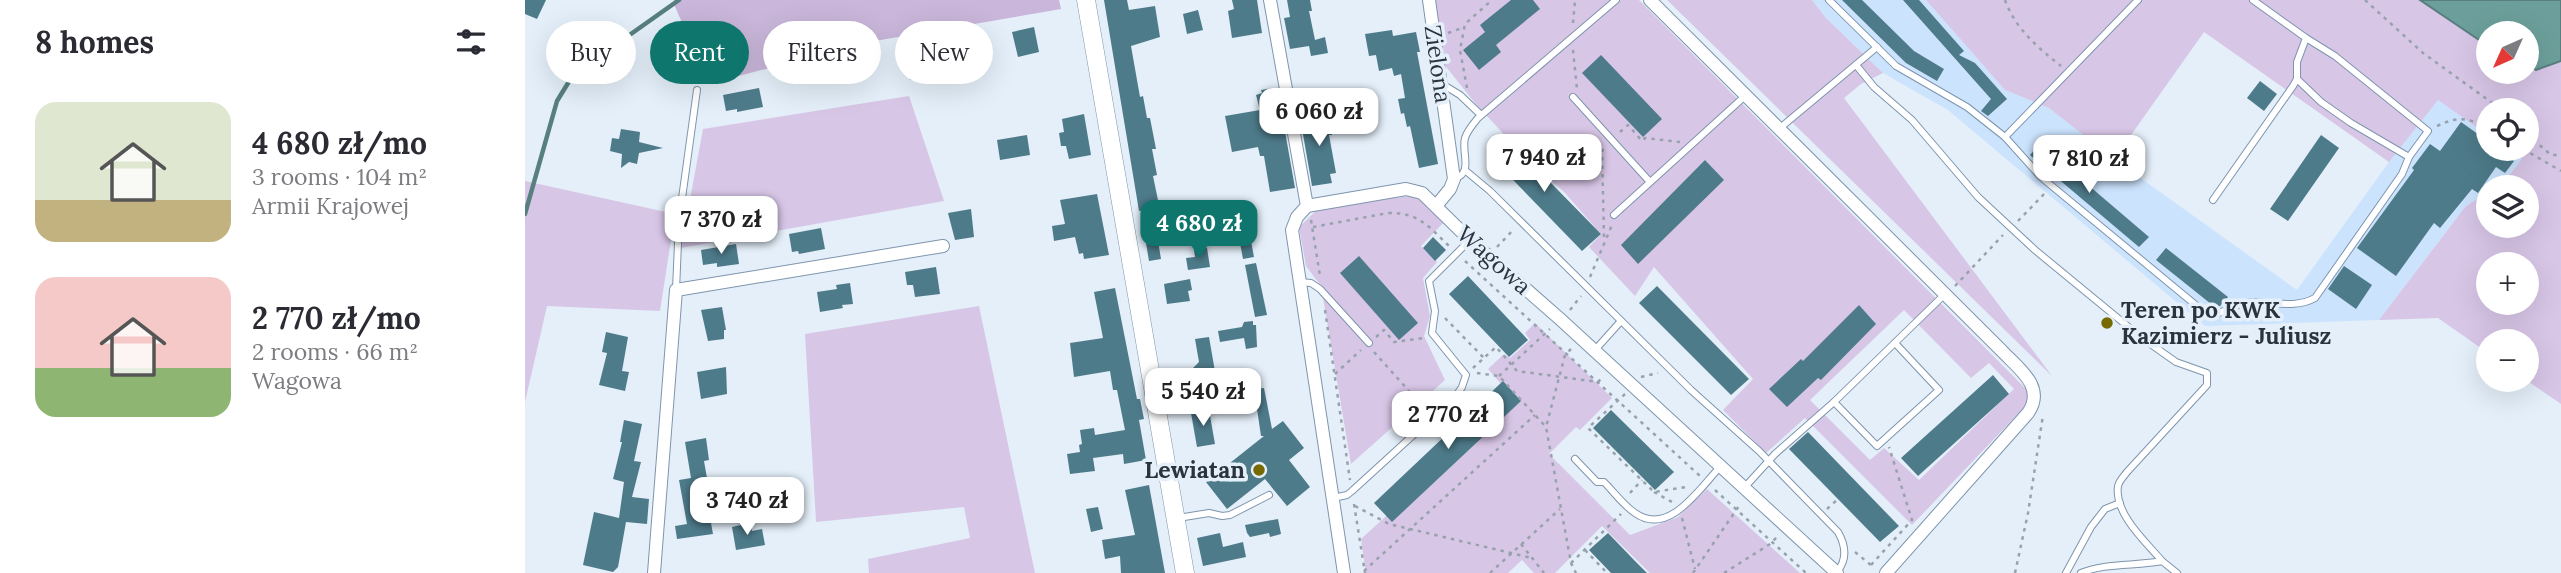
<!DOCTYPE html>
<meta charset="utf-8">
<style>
body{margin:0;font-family:Lora,serif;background:#f7f7f7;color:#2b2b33;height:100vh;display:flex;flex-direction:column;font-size:26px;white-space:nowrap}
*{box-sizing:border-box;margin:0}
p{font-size:23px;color:#7c7c81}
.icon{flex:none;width:38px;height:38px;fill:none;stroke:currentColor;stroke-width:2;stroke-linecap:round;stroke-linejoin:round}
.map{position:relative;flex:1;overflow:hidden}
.side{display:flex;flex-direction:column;background:#fff;width:525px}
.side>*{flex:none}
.banner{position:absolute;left:21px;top:21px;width:665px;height:63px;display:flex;gap:14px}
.needle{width:46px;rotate:225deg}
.fabs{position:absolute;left:1951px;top:21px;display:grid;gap:14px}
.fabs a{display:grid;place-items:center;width:63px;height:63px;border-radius:50%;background:#fff;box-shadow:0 7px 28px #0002;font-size:35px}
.price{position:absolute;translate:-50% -60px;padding:0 16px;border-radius:14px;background:#fff;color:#222;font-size:23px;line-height:46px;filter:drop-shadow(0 2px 4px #0008)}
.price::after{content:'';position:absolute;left:50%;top:42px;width:21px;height:16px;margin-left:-10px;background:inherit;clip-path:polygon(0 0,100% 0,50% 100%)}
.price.current{background:#0f766e;color:#fff}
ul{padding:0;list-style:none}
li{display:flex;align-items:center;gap:21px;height:175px;padding:0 35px}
li span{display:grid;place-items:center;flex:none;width:196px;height:140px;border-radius:21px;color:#555}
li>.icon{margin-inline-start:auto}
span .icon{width:84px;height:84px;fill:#fffc;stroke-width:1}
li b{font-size:30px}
h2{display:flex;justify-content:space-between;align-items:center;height:84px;padding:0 35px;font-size:30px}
.chip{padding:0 24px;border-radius:32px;background:#fff;box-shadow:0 7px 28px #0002;font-size:24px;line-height:63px}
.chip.current{background:#0f766e;color:#fff}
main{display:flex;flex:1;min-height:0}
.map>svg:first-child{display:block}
</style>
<main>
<section class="side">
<h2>8 homes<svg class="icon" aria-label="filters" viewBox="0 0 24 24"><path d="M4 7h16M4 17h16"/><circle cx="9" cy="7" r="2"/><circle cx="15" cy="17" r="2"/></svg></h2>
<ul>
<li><span style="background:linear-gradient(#dfe7d0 70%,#c2b280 0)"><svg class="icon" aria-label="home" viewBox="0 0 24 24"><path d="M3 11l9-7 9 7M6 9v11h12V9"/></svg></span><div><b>4 680 zł/mo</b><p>3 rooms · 104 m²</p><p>Armii Krajowej</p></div></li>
<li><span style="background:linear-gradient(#f6c9c9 65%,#8fb573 0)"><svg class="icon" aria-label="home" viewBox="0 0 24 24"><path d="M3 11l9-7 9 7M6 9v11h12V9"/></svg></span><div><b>2 770 zł/mo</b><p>2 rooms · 66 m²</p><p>Wagowa</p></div></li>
</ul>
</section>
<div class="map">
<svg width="2036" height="573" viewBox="0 0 2036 573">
<rect width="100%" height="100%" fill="#e4eff9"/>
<path fill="#cbe3fd" d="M 1287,0 L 1401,0 L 1480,90 L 1524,108 L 1589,159 L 1772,290 L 1864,162 L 1913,99 L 1963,135 L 1964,149 L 1983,149 L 1997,159 L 1982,178 L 1968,187 L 1964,187 L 1963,191 L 1940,207 L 1854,320 L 1680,326 L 1423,110 L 1358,73 L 1301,18 Z"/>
<g fill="#d8c6e7" fill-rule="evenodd">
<path d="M 909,0 L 1114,0 L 1509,397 L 1387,525 L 1280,418 L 1241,453 L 1198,410 L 1228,379 L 1129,267 L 1110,296 L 1064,247 L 1076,234 L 1040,193 L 1012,167 L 1010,168 L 950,103 L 918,63 ZM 1379,310 L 1446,378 L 1464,363 L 1489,389 L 1394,480 L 1359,448 L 1345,460 L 1285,400 Z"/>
<path d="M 1142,0 L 1287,0 L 1301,18 L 1358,73 L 1336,84 L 1319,98 L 1527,376 Z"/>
<path d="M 1401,0 L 1895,0 L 1963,46 L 1964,72 L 2002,72 L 2002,65 L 2011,70 L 2036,61 L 2036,404 L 2001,380 L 2002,341 L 1964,341 L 1963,353 L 1913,318 L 1854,320 L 1940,207 L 1963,191 L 1964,226 L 2002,226 L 2002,187 L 1968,187 L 1982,178 L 1997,159 L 1983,149 L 2002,149 L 2002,110 L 1964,110 L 1963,135 L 1913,100 L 1864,162 L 1679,32 L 1589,159 L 1524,108 L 1480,90 ZM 1964,264 L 2002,264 L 2002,303 L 1964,303 Z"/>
<path d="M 384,96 L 419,201 L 156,248 L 178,129 Z"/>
<path d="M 0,181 L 150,214 L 135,311 L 22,306 L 0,402 Z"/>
<path d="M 892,195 L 919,222 L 896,246 L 912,262 L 898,278 L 905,316 L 899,336 L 920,380 L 826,464 L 796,286 L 781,266 L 774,227 L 794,208 Z"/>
<path d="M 454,306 L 510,573 L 344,573 L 343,559 L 445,538 L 439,507 L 291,522 L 280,334 Z"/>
<path d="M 1010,323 L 1087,398 L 1055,430 L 1051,427 L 1024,454 L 1105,535 L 1153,517 L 1182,489 L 1275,573 L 1125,573 L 1077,526 L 1030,573 L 1009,573 L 997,560 L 983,573 L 841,573 L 836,539 L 989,399 L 963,369 L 979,354 L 985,358 L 1005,340 L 1000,333 Z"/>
</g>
<path fill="#c9b6da" d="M 150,0 L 534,0 L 536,9 L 338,43 L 184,84 L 148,2 Z"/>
<path fill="#6c9f9b" stroke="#587f7f" stroke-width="2" d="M 1895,0 L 2036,0 L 2036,61 L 2011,70 L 2002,65 L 2002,33 L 1964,33 L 1963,46 Z"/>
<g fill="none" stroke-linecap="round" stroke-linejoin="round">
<path stroke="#587f7f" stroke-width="4.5" d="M 0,214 L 32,101 L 48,75 L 154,0"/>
</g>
<g fill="#4e7b8a">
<path d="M 0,0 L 21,0 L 12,19 L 0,14 Z"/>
<path d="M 579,0 L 602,0 L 604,10 L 630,6 L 635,37 L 606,46 L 615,97 L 618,96 L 622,118 L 625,118 L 631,149 L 627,149 L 632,175 L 628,176 L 634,205 L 628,206 L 628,209 L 614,211 Z"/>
<path d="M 707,0 L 732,0 L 737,33 L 707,38 L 703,11 L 709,9 Z"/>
<path d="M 762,0 L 785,0 L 787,11 L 784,11 L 790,40 L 800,37 L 803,53 L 786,56 L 784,46 L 765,49 L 759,18 L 765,17 Z"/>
<path d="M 986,0 L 1008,0 L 1015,9 L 971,45 L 976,52 L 954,70 L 938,50 L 960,32 L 955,25 Z"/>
<path d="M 1317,0 L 1337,0 L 1389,51 L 1419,69 L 1412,81 L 1381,63 Z"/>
<path d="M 1378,0 L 1394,0 L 1439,51 L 1434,55 L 1450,63 L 1482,99 L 1463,116 L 1456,111 L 1466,99 Z"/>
<path d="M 673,10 L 678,30 L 662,34 L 658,14 Z"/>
<path d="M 509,27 L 514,52 L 493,57 L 487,32 Z"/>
<path d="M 867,30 L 868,36 L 891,32 L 895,52 L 892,52 L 913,164 L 894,168 L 885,126 L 882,127 L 879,113 L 876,114 L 873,99 L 880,98 L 876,74 L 869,76 L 867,68 L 854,71 L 851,55 L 844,56 L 840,34 Z"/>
<path d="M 401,51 L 407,75 L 385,80 L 379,56 Z"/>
<path d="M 1076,55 L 1137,119 L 1118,137 L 1057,73 Z"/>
<path d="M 1735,81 L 1752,94 L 1739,111 L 1722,98 Z"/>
<path d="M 234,88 L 238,107 L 212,112 L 212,109 L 201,111 L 198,95 Z"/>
<path d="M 748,88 L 754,121 L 758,120 L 770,188 L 745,192 L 739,156 L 735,156 L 733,147 L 707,152 L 700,116 L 735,110 L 731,95 L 737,93 L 736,90 Z"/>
<path d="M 799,113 L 804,118 L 807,135 L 804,135 L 811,173 L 805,174 L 807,183 L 787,186 L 775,117 Z"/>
<path d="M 559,114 L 566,155 L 544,159 L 541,146 L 536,146 L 534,133 L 539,132 L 537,119 Z"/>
<path d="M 1936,122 L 1964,142 L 1964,149 L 1972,149 L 1989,161 L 1980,173 L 1971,167 L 1953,193 L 1947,189 L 1915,228 L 1909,223 L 1871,276 L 1832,248 L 1889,170 L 1887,168 L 1905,144 L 1915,151 Z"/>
<path d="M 96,129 L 115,132 L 114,142 L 138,148 L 114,153 L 112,164 L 104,162 L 96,168 L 97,154 L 85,151 L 87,138 L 94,139 Z"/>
<path d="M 502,135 L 505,155 L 475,160 L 472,140 Z"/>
<path d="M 1796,135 L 1814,148 L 1763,221 L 1745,209 Z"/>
<path d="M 980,136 L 1076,234 L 1057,251 L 962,153 Z"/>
<path d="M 1515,144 L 1624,237 L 1614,247 L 1505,155 Z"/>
<path d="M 1180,160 L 1199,180 L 1113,264 L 1096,245 Z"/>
<path d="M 572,194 L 584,255 L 559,259 L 558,253 L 554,254 L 550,237 L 529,241 L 527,226 L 540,224 L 535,200 Z"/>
<path d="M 719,204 L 729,257 L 718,259 L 708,206 Z"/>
<path d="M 446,209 L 449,237 L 430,240 L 423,213 Z"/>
<path d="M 296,228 L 300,249 L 274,254 L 273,251 L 267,252 L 264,234 Z"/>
<path d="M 632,235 L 636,259 L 624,261 L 620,237 Z"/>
<path d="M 908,237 L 921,250 L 910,261 L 898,248 Z"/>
<path d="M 211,244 L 214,264 L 192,267 L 192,263 L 178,265 L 176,250 Z"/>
<path d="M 682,248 L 685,267 L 663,270 L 661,258 L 670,257 L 669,250 Z"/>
<path d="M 1641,248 L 1703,297 L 1695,306 L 1691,308 L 1631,260 Z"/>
<path d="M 834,256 L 893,323 L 874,340 L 815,273 Z"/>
<path d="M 731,263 L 742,315 L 730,317 L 720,265 Z"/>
<path d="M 1819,266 L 1847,285 L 1831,309 L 1803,289 Z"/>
<path d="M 411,267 L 415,294 L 390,297 L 388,285 L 382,285 L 380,272 Z"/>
<path d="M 943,276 L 1003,340 L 984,357 L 924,294 Z"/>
<path d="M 665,279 L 667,290 L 663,291 L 665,301 L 642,304 L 639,284 Z"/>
<path d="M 325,283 L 328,304 L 317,305 L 318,308 L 295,312 L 292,292 L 312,289 L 311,285 Z"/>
<path d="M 1132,286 L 1224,379 L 1206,395 L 1114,303 Z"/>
<path d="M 590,288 L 612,399 L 615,399 L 619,419 L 614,420 L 621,460 L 599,464 L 598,454 L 568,458 L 570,471 L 545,474 L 542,454 L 555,452 L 554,445 L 557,444 L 555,430 L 569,428 L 570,435 L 600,430 L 592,390 L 588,390 L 585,371 L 549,377 L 545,343 L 578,338 L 569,292 Z"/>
<path d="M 1334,305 L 1351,324 L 1296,380 L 1293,378 L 1262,407 L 1244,389 L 1276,359 L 1278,361 Z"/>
<path d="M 197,307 L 201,330 L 199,330 L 199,339 L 183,341 L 176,310 Z"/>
<path d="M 728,321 L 728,325 L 731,325 L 732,347 L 721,349 L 719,338 L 695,342 L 693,331 L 717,327 L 719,322 Z"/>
<path d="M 81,332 L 103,337 L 97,371 L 104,372 L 100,391 L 74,385 L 82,353 L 77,352 Z"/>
<path d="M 684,337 L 692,383 L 666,387 L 662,374 L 674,362 L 670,339 Z"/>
<path d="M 201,367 L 202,394 L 176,399 L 172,372 Z"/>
<path d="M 1468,375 L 1484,394 L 1393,476 L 1376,458 Z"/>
<path d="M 978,381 L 996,401 L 867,522 L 849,503 Z"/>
<path d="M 739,388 L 747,429 L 758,421 L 779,448 L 764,460 L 785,487 L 762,506 L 740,479 L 702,509 L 681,482 L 739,436 L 736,436 L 729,389 Z"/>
<path d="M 684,410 L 690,444 L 672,447 L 666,413 Z"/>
<path d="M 1086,410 L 1149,472 L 1130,490 L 1068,428 Z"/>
<path d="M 99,420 L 117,424 L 109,461 L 116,462 L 107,497 L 124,499 L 122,524 L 101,522 L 93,567 L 88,572 L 58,565 L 69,512 L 94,518 L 99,482 L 88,479 L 97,442 L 95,442 Z"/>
<path d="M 1283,432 L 1374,526 L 1355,542 L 1264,449 Z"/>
<path d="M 181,438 L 184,460 L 179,461 L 183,484 L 221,477 L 224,490 L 185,497 L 187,505 L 183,506 L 188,534 L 152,539 L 150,526 L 162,524 L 154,480 L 166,478 L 160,442 Z"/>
<path d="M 624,485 L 640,573 L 596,573 L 595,556 L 580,559 L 577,540 L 610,535 L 600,490 Z"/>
<path d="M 573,507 L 578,529 L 566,532 L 561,509 Z"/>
<path d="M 753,519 L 756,534 L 745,537 L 744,533 L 725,537 L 722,533 L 720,525 Z"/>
<path d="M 225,523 L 227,531 L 237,529 L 240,545 L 211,550 L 207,527 Z"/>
<path d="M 695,533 L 698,547 L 718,542 L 721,557 L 678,566 L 672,538 Z"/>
<path d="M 1083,533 L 1109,560 L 1122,573 L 1086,573 L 1064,550 Z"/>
</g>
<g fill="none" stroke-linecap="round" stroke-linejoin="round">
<defs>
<g id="lane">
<path d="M 1304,0 L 1371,66 L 1442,107 L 1480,137 L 1516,177 L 1684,316 C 1697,314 1707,305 1720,303 C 1744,300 1768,310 1790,298 L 1877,174 L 1884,157 L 1903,131 L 1810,56 L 1781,38"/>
<path d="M 1331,65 L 1349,87 L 1387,120 L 1453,197 L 1510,250 L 1617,338 L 1651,362 L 1682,373 L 1682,385 L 1602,472 C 1599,476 1594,481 1593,486 C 1589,514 1621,542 1637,561"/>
<path d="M 1772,79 L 1796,102 L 1826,123 L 1884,157"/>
<path d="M 917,84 L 935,95 L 956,115"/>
<path d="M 1048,97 L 1125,182"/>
<path d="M 1255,128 L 1352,47"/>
<path d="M 1480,137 L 1613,0"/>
<path d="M 941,171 L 965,191 L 1166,390 L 1234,451 L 1313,532 C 1321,546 1322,560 1312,572"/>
<path d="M 929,179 C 949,173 936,153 940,138 C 942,131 949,123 953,118 L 1091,0"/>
<path d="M 1688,200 L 1768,86 L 1772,79 L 1772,62 L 1781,38 L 1728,0"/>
<path d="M 1089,215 L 1220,96"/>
<path d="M 775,282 L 786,283 L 795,289 L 844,343"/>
<path d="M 151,290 L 154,220 L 172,90"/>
<path d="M 1070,350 L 1096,321"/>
<path d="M 1309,402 L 1352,446 L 1414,390 L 1370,343"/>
<path d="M 1050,459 L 1072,482 L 1079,482 C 1089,492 1098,505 1110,513 C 1144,537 1174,489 1195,467"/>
<path d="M 1219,488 L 1250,454 L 1309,402 L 1419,295"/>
<path d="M 808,498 L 822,495 L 827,491 L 931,396 L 937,387 L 941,375 L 907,333 L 910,311 L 904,281 L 945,240"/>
<path d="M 653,518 L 684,513 L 697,516 L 705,515 L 744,495"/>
<path d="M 1541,573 L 1566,527 L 1580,509 L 1595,503"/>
<path d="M 1556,573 C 1578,563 1613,566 1637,561 L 1652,573"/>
</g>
<g id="street">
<path d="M 745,0 L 782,206"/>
<path d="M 904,0 L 929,179 L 925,189 L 911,206"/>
<path d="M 1125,0 L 1477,351 C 1494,369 1521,387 1503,413 L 1361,573"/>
<path d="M 129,573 L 151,290 L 418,246"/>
<path d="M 819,573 L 767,230 L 772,217 L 782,206 L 881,189 L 897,193 L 945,240 L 1035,319 L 1312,573"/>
</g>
<path id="secondary" d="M 561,0 L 660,573"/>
</defs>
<use href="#lane" stroke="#7e95ad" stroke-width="8"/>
<use href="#street" stroke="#7e95ad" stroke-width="14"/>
<use href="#secondary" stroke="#7e95ad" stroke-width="19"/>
<g stroke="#97a2ac" stroke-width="2.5" stroke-dasharray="3.5 5" stroke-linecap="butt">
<path d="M 1480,0 C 1490,28 1512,47 1536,66"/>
<path d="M 1840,0 L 1898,53 L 1977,110"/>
<path d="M 1048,23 L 1050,0"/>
<path d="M 923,33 L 940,27"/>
<path d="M 1048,50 L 1052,89"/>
<path d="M 942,88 L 935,50 L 940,24 L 967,0"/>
<path d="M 1912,126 C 1934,116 1942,117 1964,129"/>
<path d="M 1095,132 L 1103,125 L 1117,141 L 1120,138 L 1155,142"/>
<path d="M 2002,134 L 2026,155 L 2036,155"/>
<path d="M 1998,149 L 2036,171"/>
<path d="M 786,220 L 795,276"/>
<path d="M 1493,221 L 1520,193"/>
<path d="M 788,227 L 863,213 C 894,212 904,227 925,247"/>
<path d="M 1079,237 L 1077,151 L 1080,147"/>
<path d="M 972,247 L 989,229"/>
<path d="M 940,261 L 1175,476"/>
<path d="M 1065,277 L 1087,225"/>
<path d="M 1430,286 L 1478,235"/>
<path d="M 800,310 L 825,480"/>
<path d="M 1045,310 L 1056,296"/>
<path d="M 920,318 L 959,358"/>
<path d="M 851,337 L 859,330 L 869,342 L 899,338"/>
<path d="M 1046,349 L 1040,355 L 1021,427 L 1046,563 L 1051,573"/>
<path d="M 849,352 L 901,410"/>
<path d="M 948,368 L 971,347 L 992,371 L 1073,382 L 1077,378"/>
<path d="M 952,373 L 974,376 L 1021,427"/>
<path d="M 810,374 L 836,350"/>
<path d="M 974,376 L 1025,329"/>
<path d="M 1116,377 L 1133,373"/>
<path d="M 1100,394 L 1063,428 L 1129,492 L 1162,487"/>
<path d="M 1190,490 L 1281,573"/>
<path d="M 1129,492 L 1147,502"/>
<path d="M 1105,493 L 1117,480"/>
<path d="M 829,504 L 840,573"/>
<path d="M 830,506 L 864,524 L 1007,558"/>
<path d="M 1302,509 L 1313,499"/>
<path d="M 1157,518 L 1170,569"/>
<path d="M 996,544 L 1019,573"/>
<path d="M 1060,550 L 1082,573"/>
<path d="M 1330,552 L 1347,566"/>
<path d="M 1046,563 L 1096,514"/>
<path d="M 1346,565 L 1387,520 L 1364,447"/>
<path d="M 839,571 L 1010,415"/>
<path d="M 965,573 L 1035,509"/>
<path d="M 1168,573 L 1216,503"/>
<path d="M 1199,573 L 1245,544 L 1254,535"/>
<path d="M 1490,573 L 1503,513 L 1518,415"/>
</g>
<use href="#lane" stroke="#fff" stroke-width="6"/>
<use href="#street" stroke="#fff" stroke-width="12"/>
<use href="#secondary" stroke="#fff" stroke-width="18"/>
</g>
<g fill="#756900" stroke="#e4eff9" stroke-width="2.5">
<circle cx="1582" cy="323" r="7"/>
<circle cx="734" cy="470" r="7"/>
</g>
<g text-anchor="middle" stroke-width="7" stroke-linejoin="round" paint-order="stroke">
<g font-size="23" fill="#2a343f" stroke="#e4eff9">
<text transform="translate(913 64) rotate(82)" y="8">Zielona</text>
<text transform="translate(969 260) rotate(42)" y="8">Wagowa</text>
</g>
<g font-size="23" font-weight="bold" fill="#2a343f" stroke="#e4eff9" text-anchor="start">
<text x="1596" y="318">Teren po KWK<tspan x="1596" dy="26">Kazimierz - Juliusz</tspan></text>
<text x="720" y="478" text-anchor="end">Lewiatan</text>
</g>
</g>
</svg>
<div class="fabs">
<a><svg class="needle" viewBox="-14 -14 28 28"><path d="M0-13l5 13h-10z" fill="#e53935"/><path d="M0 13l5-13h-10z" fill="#7c7c81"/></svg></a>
<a><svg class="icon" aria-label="locate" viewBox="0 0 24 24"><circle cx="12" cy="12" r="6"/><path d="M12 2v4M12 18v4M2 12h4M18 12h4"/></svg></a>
<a><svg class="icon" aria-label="layers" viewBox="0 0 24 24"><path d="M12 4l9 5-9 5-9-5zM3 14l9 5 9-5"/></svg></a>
<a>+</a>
<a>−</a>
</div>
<b class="price" style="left:794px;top:148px">6 060 zł</b>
<b class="price" style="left:1019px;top:194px">7 940 zł</b>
<b class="price" style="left:1564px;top:195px">7 810 zł</b>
<b class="price" style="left:196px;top:256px">7 370 zł</b>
<b class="price current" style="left:674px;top:260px">4 680 zł</b>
<b class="price" style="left:678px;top:428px">5 540 zł</b>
<b class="price" style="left:923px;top:451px">2 770 zł</b>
<b class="price" style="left:222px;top:537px">3 740 zł</b>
<div class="banner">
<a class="chip">Buy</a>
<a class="chip current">Rent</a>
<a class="chip">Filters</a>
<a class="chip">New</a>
</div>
</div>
</main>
